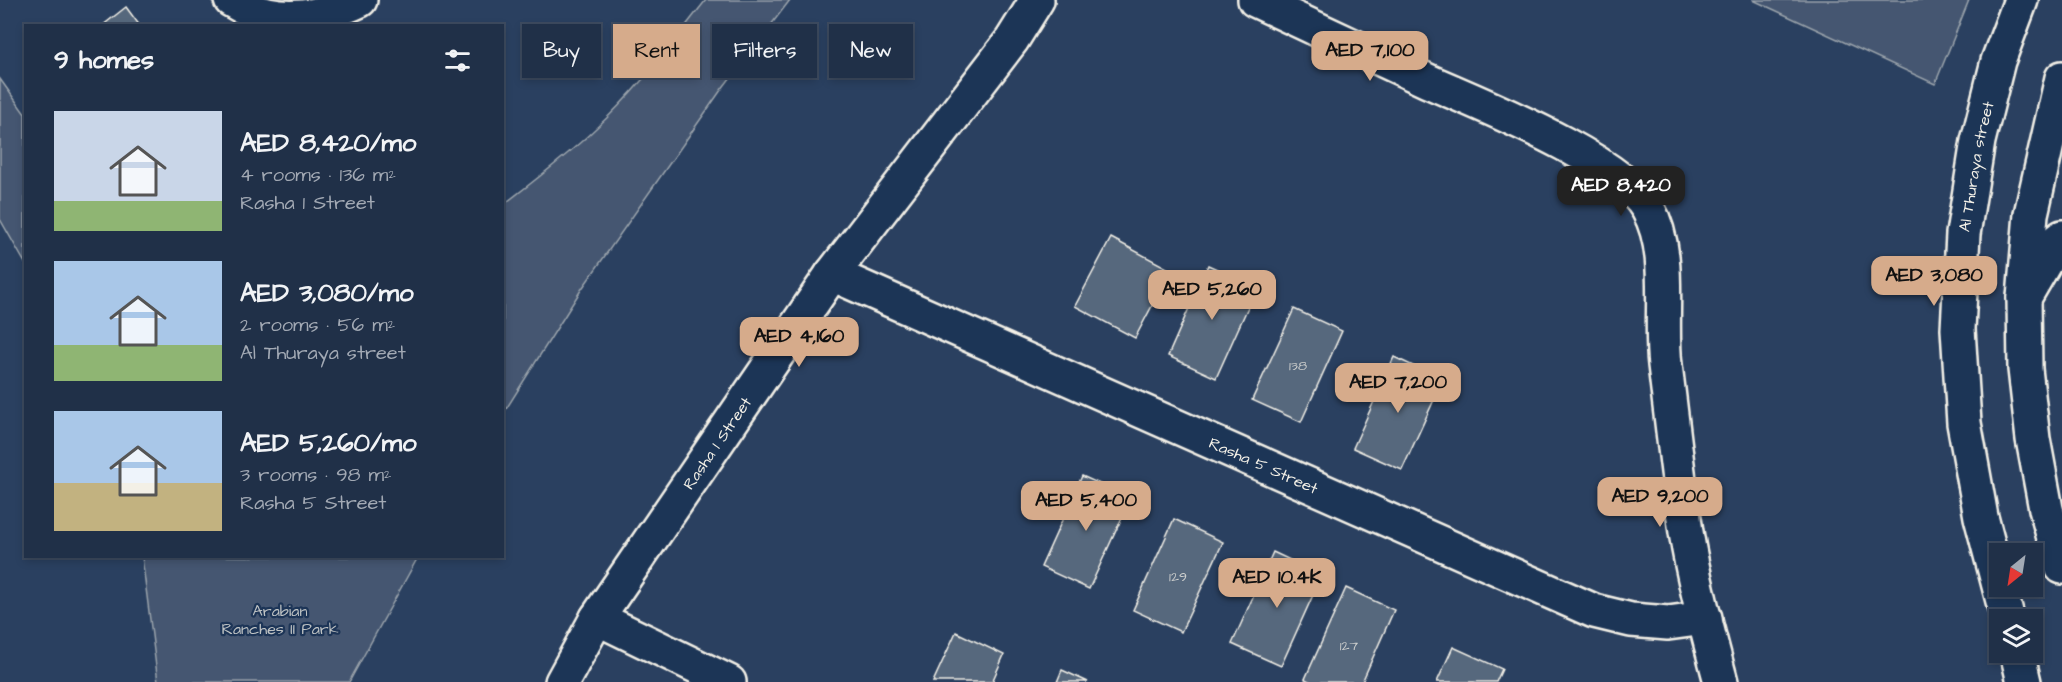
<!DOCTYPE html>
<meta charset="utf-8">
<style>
body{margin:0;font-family:"Architects Daughter",sans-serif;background:#2d3c52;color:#f1f3f6;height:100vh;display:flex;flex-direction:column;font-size:22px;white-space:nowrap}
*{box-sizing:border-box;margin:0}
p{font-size:20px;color:#a2a9b4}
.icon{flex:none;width:33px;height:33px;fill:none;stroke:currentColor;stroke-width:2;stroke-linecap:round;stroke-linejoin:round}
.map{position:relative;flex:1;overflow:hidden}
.drawer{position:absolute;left:24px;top:24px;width:480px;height:534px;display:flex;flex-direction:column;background:#203048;border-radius:0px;box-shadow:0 3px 9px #0003,0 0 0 2px #3d4b60}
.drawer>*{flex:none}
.banner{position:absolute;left:522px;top:24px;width:570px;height:54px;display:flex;gap:12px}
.needle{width:39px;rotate:210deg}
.controls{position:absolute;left:1989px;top:543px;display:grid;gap:12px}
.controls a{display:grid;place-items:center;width:54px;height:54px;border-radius:0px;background:#203048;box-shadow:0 3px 9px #0003,0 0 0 2px #3d4b60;font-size:30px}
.price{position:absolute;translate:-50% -51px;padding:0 14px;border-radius:12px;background:#d6ab8b;color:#111;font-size:20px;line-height:39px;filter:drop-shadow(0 2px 3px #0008)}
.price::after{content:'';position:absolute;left:50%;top:36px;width:18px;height:14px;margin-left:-9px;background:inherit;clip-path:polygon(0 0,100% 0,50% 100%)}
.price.selected{background:#222;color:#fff}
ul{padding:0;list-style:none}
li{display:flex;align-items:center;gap:18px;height:150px;padding:0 30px}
li span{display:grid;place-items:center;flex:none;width:168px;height:120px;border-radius:0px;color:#555}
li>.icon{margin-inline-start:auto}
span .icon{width:72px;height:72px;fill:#fffc;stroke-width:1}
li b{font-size:26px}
h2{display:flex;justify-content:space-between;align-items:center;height:72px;padding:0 30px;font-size:26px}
.pill{padding:0 21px;border-radius:0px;background:#203048;box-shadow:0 3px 9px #0003,0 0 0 2px #3d4b60;font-size:21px;line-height:54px}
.pill.selected{background:#d6ab8b;color:#111}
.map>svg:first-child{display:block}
</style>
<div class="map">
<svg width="2062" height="682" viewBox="0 0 2062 682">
<rect width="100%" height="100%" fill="#2a4060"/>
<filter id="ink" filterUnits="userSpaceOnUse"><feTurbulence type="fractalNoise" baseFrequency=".0167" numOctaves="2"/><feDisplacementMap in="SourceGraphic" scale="12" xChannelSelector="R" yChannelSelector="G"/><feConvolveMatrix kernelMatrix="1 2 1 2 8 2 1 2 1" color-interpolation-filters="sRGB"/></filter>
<g filter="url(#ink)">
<g fill="#445771" stroke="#9ca4ac" stroke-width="1.5">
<path d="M 706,0 L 790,0 L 721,90 L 581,290 L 503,414 L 503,205 C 534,181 566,157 595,129 C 637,91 671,44 706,0 Z"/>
<path d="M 1753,0 L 1969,0 L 1935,84 Z"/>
<path d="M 0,79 L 25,114 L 25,263 L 0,219 Z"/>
<path d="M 142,557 L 142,556 L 418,557 L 349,682 L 158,682 Z"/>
</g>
<g fill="#56677d" stroke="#f4f1e8" stroke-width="1.5">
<path d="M 126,7 L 140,26 L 102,26 Z"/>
<path d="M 1111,238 L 1171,270 L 1135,338 L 1075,306 Z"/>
<path d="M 1208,265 L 1257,287 L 1216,378 L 1168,356 Z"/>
<path d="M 1294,309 L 1342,331 L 1301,422 L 1252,400 Z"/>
<path d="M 1394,357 L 1443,380 L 1402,470 L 1353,448 Z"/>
<path d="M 1082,476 L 1131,498 L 1089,589 L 1041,567 Z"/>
<path d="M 1174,519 L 1223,542 L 1181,632 L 1133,610 Z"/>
<path d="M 1273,552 L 1322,575 L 1281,666 L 1232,644 Z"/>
<path d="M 1346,588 L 1394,610 L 1362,682 L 1311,682 L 1305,679 Z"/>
<path d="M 956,632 L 1004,655 L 992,682 L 933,682 Z"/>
<path d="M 1453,647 L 1502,669 L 1496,682 L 1437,682 Z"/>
<path d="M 1062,670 L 1088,682 L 1057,682 Z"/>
</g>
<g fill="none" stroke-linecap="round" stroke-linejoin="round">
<defs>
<g id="minor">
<path d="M 231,0 C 272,26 318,20 360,0"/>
<path d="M 1255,0 C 1313,27 1370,54 1428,81 C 1482,105 1620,159 1648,209 C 1673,253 1659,316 1665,365 C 1672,421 1678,477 1686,532 C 1694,582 1708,633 1721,682"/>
<path id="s1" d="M 832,274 L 1594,611 L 1631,620 L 1668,623 L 1705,618"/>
<path d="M 2024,298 L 2057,241 L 2062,237"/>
<path d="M 597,618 L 729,682"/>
<path id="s2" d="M 562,682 L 597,618 L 832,274 L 1012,40 L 1037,0"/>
</g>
<g id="tertiary">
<path d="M 2062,78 L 2031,214 L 2024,298 L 2025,369 L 2033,439 L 2046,509 L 2062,567"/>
<path id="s3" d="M 2008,620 L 1981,517 L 1964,423 L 1958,329 L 1963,234 L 1978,141 L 1998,61 L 2021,0"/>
<path d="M 2017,652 L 2024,682"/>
</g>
</defs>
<use href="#minor" stroke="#f4f1e8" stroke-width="38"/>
<use href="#tertiary" stroke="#f4f1e8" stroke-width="38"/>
<use href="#minor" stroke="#1d3557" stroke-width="33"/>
<use href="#tertiary" stroke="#1d3557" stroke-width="33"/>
</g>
</g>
<g text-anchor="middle" stroke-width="4.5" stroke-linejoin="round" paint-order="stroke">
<g font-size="14" fill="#cccecd">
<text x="1298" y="370">138</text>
<text x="1178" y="581">129</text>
<text x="1349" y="650">127</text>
</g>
<g font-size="16" fill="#f4f1e8" stroke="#1d3557">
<text dy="6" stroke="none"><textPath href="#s3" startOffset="460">Al Thuraya street</textPath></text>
<text dy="6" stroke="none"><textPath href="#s2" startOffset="285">Rasha 1 Street</textPath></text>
<text dy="6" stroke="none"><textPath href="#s1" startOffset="472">Rasha 5 Street</textPath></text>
</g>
<g font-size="16" fill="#bfc3c4" stroke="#1d3557">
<text x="280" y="616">Arabian<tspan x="280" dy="18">Ranches II Park</tspan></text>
</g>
</g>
</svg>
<div class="controls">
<a><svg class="needle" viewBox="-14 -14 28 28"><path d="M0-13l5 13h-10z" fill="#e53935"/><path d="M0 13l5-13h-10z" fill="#a2a9b4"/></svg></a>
<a><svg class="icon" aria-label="layers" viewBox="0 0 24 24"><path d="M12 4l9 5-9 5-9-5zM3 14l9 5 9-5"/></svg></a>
</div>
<b class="price" style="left:1370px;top:82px">AED 7,100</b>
<b class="price selected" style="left:1621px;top:217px">AED 8,420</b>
<b class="price" style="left:1934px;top:307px">AED 3,080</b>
<b class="price" style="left:1212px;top:321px">AED 5,260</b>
<b class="price" style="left:799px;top:368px">AED 4,160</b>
<b class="price" style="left:1398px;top:414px">AED 7,200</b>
<b class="price" style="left:1660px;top:528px">AED 9,200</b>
<b class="price" style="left:1086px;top:532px">AED 5,400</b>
<b class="price" style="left:1277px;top:609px">AED 10.4K</b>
<div class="banner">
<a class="pill">Buy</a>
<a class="pill selected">Rent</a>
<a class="pill">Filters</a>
<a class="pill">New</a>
</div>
<section class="drawer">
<h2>9 homes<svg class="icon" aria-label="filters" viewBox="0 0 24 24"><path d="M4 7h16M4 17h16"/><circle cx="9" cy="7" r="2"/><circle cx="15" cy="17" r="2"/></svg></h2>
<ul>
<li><span style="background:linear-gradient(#c9d6e8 75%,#8fb573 0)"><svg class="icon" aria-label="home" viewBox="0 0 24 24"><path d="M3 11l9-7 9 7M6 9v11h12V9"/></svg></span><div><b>AED 8,420/mo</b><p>4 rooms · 136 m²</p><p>Rasha 1 Street</p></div></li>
<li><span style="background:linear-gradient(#a9c7e8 70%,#8fb573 0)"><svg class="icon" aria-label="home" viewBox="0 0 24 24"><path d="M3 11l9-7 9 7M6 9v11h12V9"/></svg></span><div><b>AED 3,080/mo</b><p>2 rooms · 56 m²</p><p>Al Thuraya street</p></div></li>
<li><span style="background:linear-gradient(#a9c7e8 60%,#c2b280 0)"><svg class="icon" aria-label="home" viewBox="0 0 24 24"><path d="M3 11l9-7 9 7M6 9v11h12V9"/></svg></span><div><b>AED 5,260/mo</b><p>3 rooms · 98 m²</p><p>Rasha 5 Street</p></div></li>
</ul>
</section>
</div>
